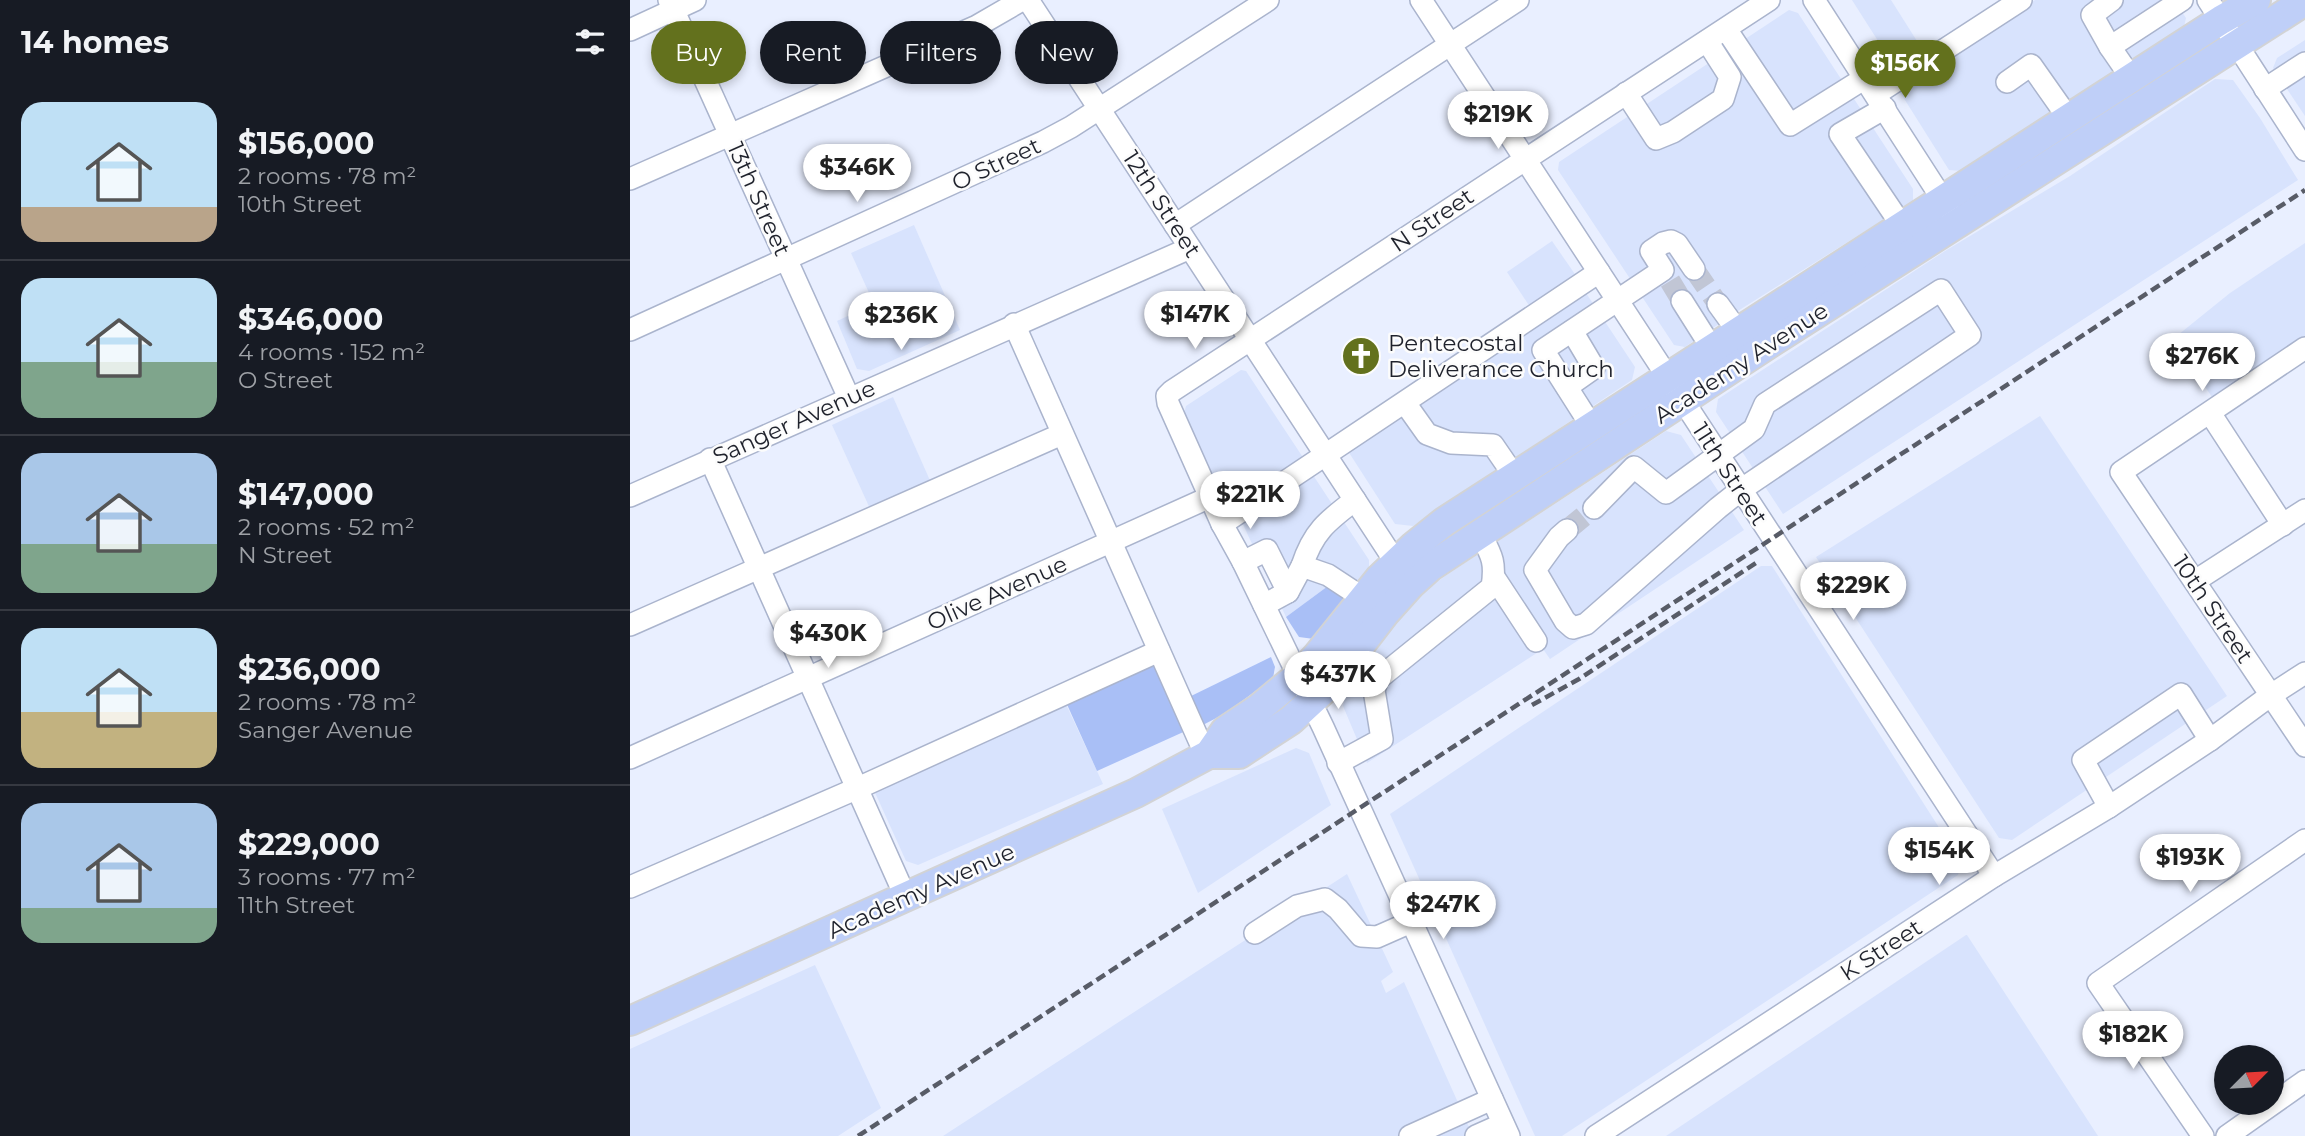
<!DOCTYPE html>
<meta charset="utf-8">
<style>
body{margin:0;font-family:Montserrat,sans-serif;background:#242831;color:#f1f3f6;height:100vh;display:flex;flex-direction:column;font-size:26px;white-space:nowrap}
*{box-sizing:border-box;margin:0}
p{font-size:23px;color:#9ea1a6}
.icon{flex:none;width:38px;height:38px;fill:none;stroke:currentColor;stroke-width:2;stroke-linecap:round;stroke-linejoin:round}
.map{position:relative;flex:1;overflow:hidden}
.side{display:flex;flex-direction:column;background:#171b24;width:630px}
.side>*{flex:none}
.banner{position:absolute;left:21px;top:21px;width:665px;height:63px;display:flex;gap:14px}
.needle{width:46px;rotate:66deg}
.controls{position:absolute;left:1584px;top:1045px;display:grid;gap:14px}
.controls a{display:grid;place-items:center;width:70px;height:70px;border-radius:50%;background:#171b24;box-shadow:0 4px 10px #0003;font-size:35px}
.price{position:absolute;translate:-50% -60px;padding:0 16px;border-radius:24px;background:#fff;color:#222;font-size:23px;line-height:46px;filter:drop-shadow(0 2px 4px #0008)}
.price::after{content:'';position:absolute;left:50%;top:42px;width:21px;height:16px;margin-left:-10px;background:inherit;clip-path:polygon(0 0,100% 0,50% 100%)}
.price.on{background:#63711d;color:#fff}
ul{padding:0;list-style:none}
li{display:flex;align-items:center;gap:21px;height:175px;padding:0 21px}
li+li{border-top:2px solid #363941}
li span{display:grid;place-items:center;flex:none;width:196px;height:140px;border-radius:21px;color:#555}
li>.icon{margin-inline-start:auto}
span .icon{width:84px;height:84px;fill:#fffc;stroke-width:1}
li b{font-size:30px}
h2{display:flex;justify-content:space-between;align-items:center;height:84px;padding:0 21px;font-size:30px}
.chip{padding:0 24px;border-radius:32px;background:#171b24;box-shadow:0 4px 10px #0003;font-size:24px;line-height:63px}
.chip.on{background:#63711d;color:#fff}
main{display:flex;flex:1;min-height:0}
.map>svg:first-child{display:block}
</style>
<main>
<section class="side">
<h2>14 homes<svg class="icon" aria-label="filters" viewBox="0 0 24 24"><path d="M4 7h16M4 17h16"/><circle cx="9" cy="7" r="2"/><circle cx="15" cy="17" r="2"/></svg></h2>
<ul>
<li><span style="background:linear-gradient(#bfe0f5 75%,#b9a48a 0)"><svg class="icon" aria-label="home" viewBox="0 0 24 24"><path d="M3 11l9-7 9 7M6 9v11h12V9"/></svg></span><div><b>$156,000</b><p>2 rooms · 78 m²</p><p>10th Street</p></div></li>
<li><span style="background:linear-gradient(#bfe0f5 60%,#7fa58c 0)"><svg class="icon" aria-label="home" viewBox="0 0 24 24"><path d="M3 11l9-7 9 7M6 9v11h12V9"/></svg></span><div><b>$346,000</b><p>4 rooms · 152 m²</p><p>O Street</p></div></li>
<li><span style="background:linear-gradient(#a9c7e8 65%,#7fa58c 0)"><svg class="icon" aria-label="home" viewBox="0 0 24 24"><path d="M3 11l9-7 9 7M6 9v11h12V9"/></svg></span><div><b>$147,000</b><p>2 rooms · 52 m²</p><p>N Street</p></div></li>
<li><span style="background:linear-gradient(#bfe0f5 60%,#c2b280 0)"><svg class="icon" aria-label="home" viewBox="0 0 24 24"><path d="M3 11l9-7 9 7M6 9v11h12V9"/></svg></span><div><b>$236,000</b><p>2 rooms · 78 m²</p><p>Sanger Avenue</p></div></li>
<li><span style="background:linear-gradient(#a9c7e8 75%,#7fa58c 0)"><svg class="icon" aria-label="home" viewBox="0 0 24 24"><path d="M3 11l9-7 9 7M6 9v11h12V9"/></svg></span><div><b>$229,000</b><p>3 rooms · 77 m²</p><p>11th Street</p></div></li>
</ul>
</section>
<div class="map">
<svg width="1675" height="1136" viewBox="0 0 1675 1136">
<rect width="100%" height="100%" fill="#e9efff"/>
<g fill="#d8e3fd">
<path d="M 1222,0 L 1261,0 L 1292,49 L 1264,66 Z"/>
<path d="M 1405,0 L 1544,0 L 1556,18 L 1554,27 L 1332,171 L 1319,170 L 1268,89 Z"/>
<path d="M 1159,10 L 1168,13 L 1228,105 L 1283,189 L 1283,201 L 1111,309 L 1055,347 L 1044,345 L 928,170 L 929,162 Z"/>
<path d="M 1675,40 L 1675,116 L 1643,68 L 1647,58 Z"/>
<path d="M 1585,79 L 1603,80 L 1630,118 L 1668,180 L 1153,514 L 1086,412 L 1088,399 L 1315,251 L 1440,176 Z"/>
<path d="M 284,225 L 330,330 L 239,371 L 227,369 L 207,321 L 244,304 L 221,253 Z"/>
<path d="M 922,241 L 949,280 L 902,310 L 877,272 Z"/>
<path d="M 1675,243 L 1675,336 L 1582,397 L 1543,339 L 1600,293 Z"/>
<path d="M 956,293 L 1005,367 L 1002,380 L 783,526 L 765,524 L 716,448 Z"/>
<path d="M 611,370 L 616,371 L 674,459 L 599,508 L 589,492 L 554,414 L 556,406 Z"/>
<path d="M 263,397 L 302,485 L 242,513 L 202,425 Z"/>
<path d="M 1410,416 L 1597,696 L 1382,840 L 1369,838 L 1186,557 Z"/>
<path d="M 1036,431 L 1051,435 L 1114,530 L 920,659 L 913,649 L 737,763 L 713,706 L 715,696 L 766,622 L 795,591 L 815,576 Z"/>
<path d="M 681,472 L 739,560 L 739,573 L 718,598 L 698,586 L 656,617 L 610,518 Z"/>
<path d="M 1131,566 L 1142,566 L 1331,862 L 1328,875 L 932,1136 L 905,1136 L 760,814 Z"/>
<path d="M 434,700 L 473,784 L 288,865 L 276,861 L 242,786 Z"/>
<path d="M 666,748 L 679,753 L 701,805 L 568,893 L 532,809 Z"/>
<path d="M 717,874 L 763,972 L 751,981 L 756,993 L 774,982 L 843,1136 L 313,1136 Z"/>
<path d="M 1337,935 L 1468,1136 L 1036,1136 L 1336,935 Z"/>
<path d="M 185,965 L 251,1108 L 208,1136 L 0,1136 L 0,1049 Z"/>
</g>
<g fill="#a9bff6">
<path d="M 698,586 L 718,598 L 684,639 L 669,637 L 656,617 Z"/>
<path d="M 528,656 L 560,729 L 467,771 L 435,700 Z"/>
<path d="M 641,657 L 645,667 L 643,678 L 596,713 L 569,727 L 557,698 Z"/>
</g>
<g fill="none" stroke-linecap="round" stroke-linejoin="round">
<g stroke="#c1c6d5" stroke-width="21" stroke-dasharray="21 10" stroke-linecap="butt">
<path d="M 1064,269 L 1088,304"/>
<path d="M 1040,281 L 1052,301"/>
<path d="M 937,530 L 964,508"/>
</g>
<defs>
<g id="minor">
<path d="M 39,0 L 219,398"/>
<path d="M 398,0 L 774,575"/>
<path d="M 791,0 L 1364,876"/>
<path d="M 1184,0 L 1320,211"/>
<path d="M 1482,0 L 1462,15 L 1480,47 L 1502,79"/>
<path d="M 1578,0 L 1675,150"/>
<path d="M 1096,29 L 1160,125 L 1235,78"/>
<path d="M 0,30 L 65,0"/>
<path d="M 1480,47 L 1552,0"/>
<path d="M 1377,82 L 1401,65 L 1439,119"/>
<path d="M 1635,89 L 1675,63"/>
<path d="M 996,93 L 1026,139 L 1043,132 L 1093,99 L 1100,77 L 1077,41"/>
<path d="M 1246,94 L 1391,0"/>
<path d="M 1255,108 L 1210,134 L 1272,226"/>
<path d="M 0,179 L 347,26 L 392,0"/>
<path d="M 545,225 L 888,0"/>
<path d="M 1052,301 L 1083,350"/>
<path d="M 1088,304 L 1109,333"/>
<path d="M 384,324 L 576,756"/>
<path d="M 0,330 L 413,142 L 441,127 L 638,0"/>
<path d="M 1675,348 L 1491,472 L 1675,746"/>
<path d="M 937,387 L 964,368 L 942,331"/>
<path d="M 775,403 L 797,434 L 821,443 L 863,445 L 885,477"/>
<path d="M 1580,413 L 1653,525"/>
<path d="M 962,427 L 913,350 L 1033,270 L 1021,251 L 1033,243 L 1041,241 L 1047,244 L 1064,269"/>
<path d="M 80,459 L 276,898"/>
<path d="M 0,496 L 560,248"/>
<path d="M 592,524 L 969,272"/>
<path d="M 937,530 L 929,537 L 905,570 L 935,621 L 943,628 L 956,624 L 1088,508 L 1112,489 L 1340,335 L 1311,290 L 1135,404 L 1124,429 L 1036,493 L 1004,467 L 964,508"/>
<path d="M 613,562 L 637,550 L 658,592"/>
<path d="M 672,566 C 683,532 697,521 725,500"/>
<path d="M 864,577 L 906,641"/>
<path d="M 1565,581 L 1675,510"/>
<path d="M 634,605 L 658,592 L 672,566 L 698,575 L 733,598"/>
<path d="M 0,625 L 432,434"/>
<path d="M 0,758 L 580,497"/>
<path d="M 708,763 L 752,739 L 744,690 L 748,679 L 862,587 C 866,562 862,556 850,533"/>
<path d="M 1479,807 L 1453,760 L 1551,694 L 1580,740"/>
<path d="M 0,887 L 228,788 L 529,651"/>
<path d="M 625,933 L 667,906 L 695,899 L 708,909 L 731,936 L 747,937 L 781,922"/>
<path d="M 780,1136 L 862,1099"/>
<path d="M 846,1136 L 873,1124"/>
<path d="M 879,1136 L 693,727 L 613,562 L 592,524 L 538,403 L 537,396 L 542,391 L 1139,0"/>
<path d="M 966,1136 L 1364,876 L 1479,807 L 1580,740 L 1641,695 L 1675,673"/>
<path d="M 1573,1136 L 1468,983 L 1675,840"/>
<path d="M 1597,1136 L 1675,1081"/>
</g>
<g id="major">
<path d="M 579,754 L 609,754 L 661,720 L 702,682 L 755,613 L 781,584 L 800,567 L 1140,343 L 1675,1"/>
<path d="M 0,1021 L 506,793 L 579,754 L 595,731 L 628,709 L 668,676 L 687,656 L 749,579 L 784,546 L 814,522 L 1591,20 L 1626,0"/>
</g>
</defs>
<use href="#minor" stroke="#aab4cd" stroke-width="24"/>
<use href="#major" stroke="#d2d3d5" stroke-width="32"/>
<use href="#minor" stroke="#fff" stroke-width="21"/>
<use href="#major" stroke="#bfcff8" stroke-width="28"/>
<g stroke="#585c67" stroke-width="4.5" stroke-dasharray="10 5" stroke-linecap="butt">
<path d="M 902,705 L 949,679 L 1129,561"/>
<path d="M 228,1136 L 1675,190"/>
</g>
</g>
<defs>
<symbol id="church-disc" viewBox="-11 -11 22 22"><circle r="9.5" fill="#63711d" stroke="#fcfcfc"/><path d="M-1.2-6h2.4v3.5h3.3v2.4h-3.3V6h-2.4V-.1h-3.3v-2.4h3.3Z" fill="#fff"/></symbol>
</defs>
<g fill-rule="evenodd">
<use href="#church-disc" x="709" y="334" width="44" height="44"/>
</g>
<g text-anchor="middle" stroke-width="5" stroke-linejoin="round" paint-order="stroke">
<g font-size="23" fill="#1f222c" stroke="#fcfcfc">
<text transform="translate(366 164) rotate(-25)" y="8">O Street</text>
<text transform="translate(129 199) rotate(66)" y="8">13th Street</text>
<text transform="translate(532 204) rotate(57)" y="8">12th Street</text>
<text transform="translate(802 220) rotate(-34)" y="8">N Street</text>
<text transform="translate(1111 363) rotate(-33)" y="8">Academy Avenue</text>
<text transform="translate(164 422) rotate(-24)" y="8">Sanger Avenue</text>
<text transform="translate(1100 474) rotate(57)" y="8">11th Street</text>
<text transform="translate(367 593) rotate(-24)" y="8">Olive Avenue</text>
<text transform="translate(1583 609) rotate(56)" y="8">10th Street</text>
<text transform="translate(291 891) rotate(-24)" y="8">Academy Avenue</text>
<text transform="translate(1251 950) rotate(-33)" y="8">K Street</text>
</g>
<g font-size="23" fill="#1f222c" stroke="#fcfcfc" text-anchor="start">
<text x="758" y="351">Pentecostal<tspan x="758" dy="26">Deliverance Church</tspan></text>
</g>
</g>
</svg>
<div class="controls">
<a><svg class="needle" viewBox="-14 -14 28 28"><path d="M0-13l5 13h-10z" fill="#e53935"/><path d="M0 13l5-13h-10z" fill="#9ea1a6"/></svg></a>
</div>
<b class="price on" style="left:1275px;top:100px">$156K</b>
<b class="price" style="left:868px;top:151px">$219K</b>
<b class="price" style="left:227px;top:204px">$346K</b>
<b class="price" style="left:565px;top:351px">$147K</b>
<b class="price" style="left:271px;top:352px">$236K</b>
<b class="price" style="left:1572px;top:393px">$276K</b>
<b class="price" style="left:620px;top:531px">$221K</b>
<b class="price" style="left:1223px;top:622px">$229K</b>
<b class="price" style="left:198px;top:670px">$430K</b>
<b class="price" style="left:708px;top:711px">$437K</b>
<b class="price" style="left:1309px;top:887px">$154K</b>
<b class="price" style="left:1560px;top:894px">$193K</b>
<b class="price" style="left:813px;top:941px">$247K</b>
<b class="price" style="left:1503px;top:1071px">$182K</b>
<div class="banner">
<a class="chip on">Buy</a>
<a class="chip">Rent</a>
<a class="chip">Filters</a>
<a class="chip">New</a>
</div>
</div>
</main>
